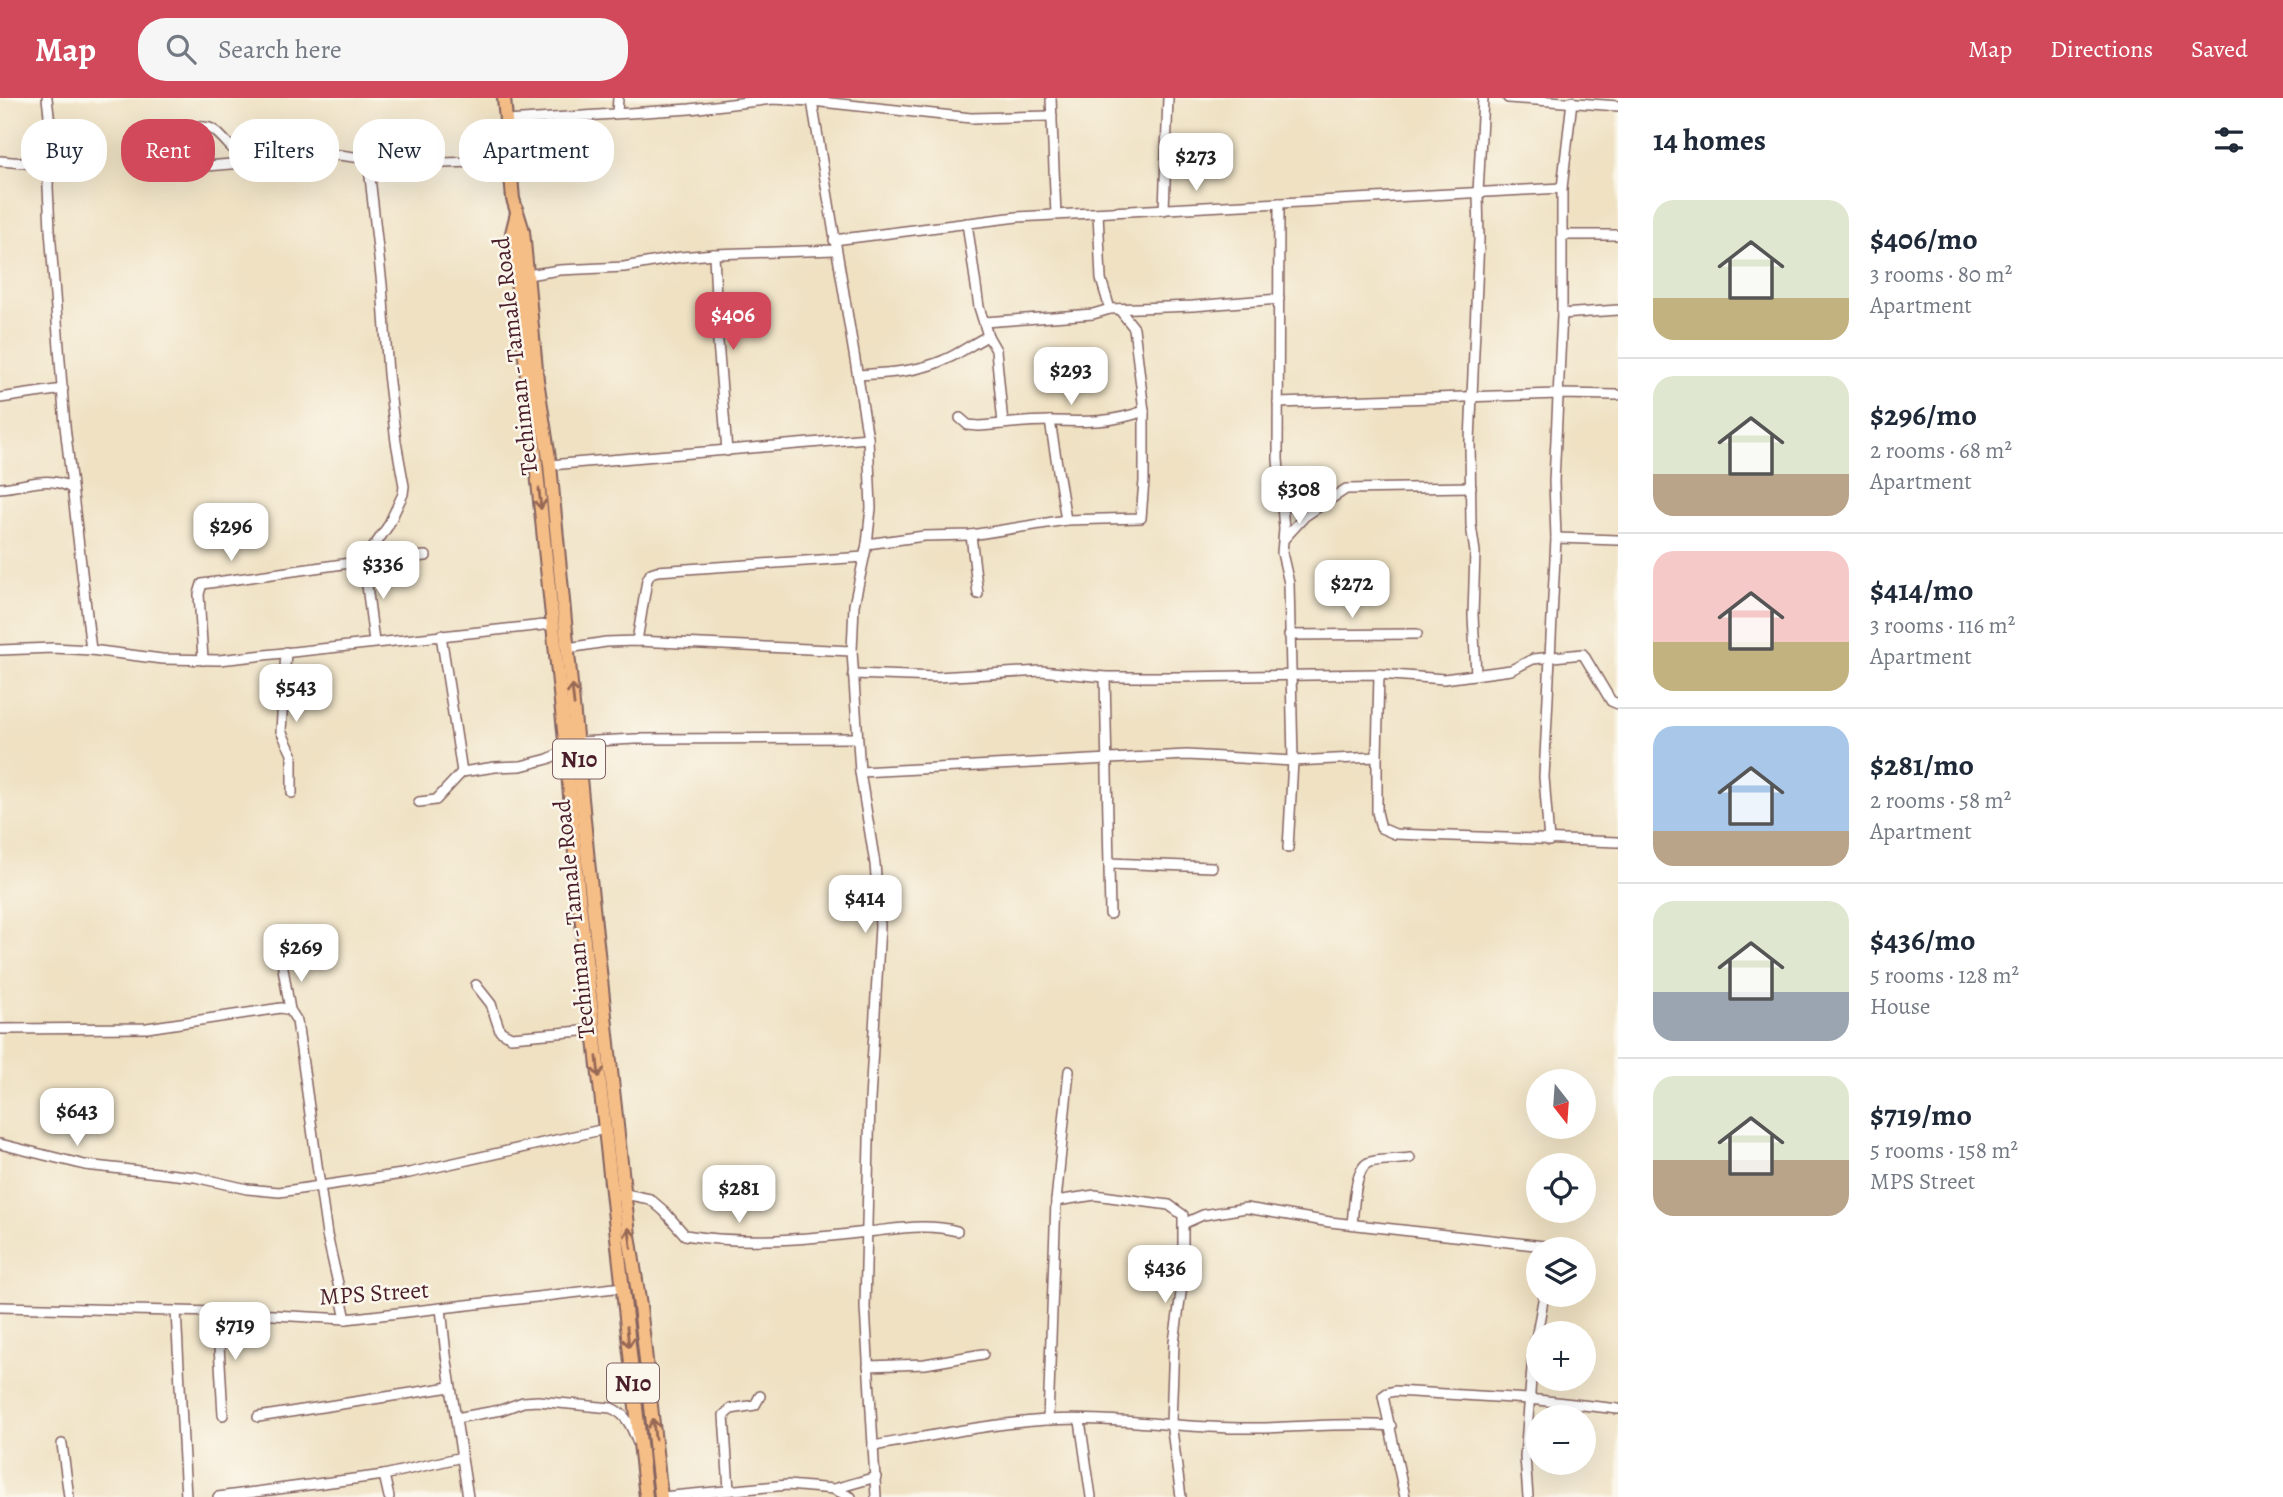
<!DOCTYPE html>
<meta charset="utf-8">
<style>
body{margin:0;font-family:Alegreya,serif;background:#f6f6f7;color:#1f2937;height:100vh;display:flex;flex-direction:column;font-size:26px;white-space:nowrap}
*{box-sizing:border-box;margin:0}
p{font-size:23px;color:#747a83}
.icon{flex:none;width:38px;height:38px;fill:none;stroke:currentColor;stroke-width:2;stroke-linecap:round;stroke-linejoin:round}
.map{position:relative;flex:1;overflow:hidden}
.drawer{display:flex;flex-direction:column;background:#fff;width:665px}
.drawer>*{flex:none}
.banner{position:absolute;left:21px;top:21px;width:665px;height:63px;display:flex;gap:14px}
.needle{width:46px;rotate:163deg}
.buttons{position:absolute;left:1526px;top:971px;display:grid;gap:14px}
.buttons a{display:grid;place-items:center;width:70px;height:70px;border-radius:50%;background:#fff;box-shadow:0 7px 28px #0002;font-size:35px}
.price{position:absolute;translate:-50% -60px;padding:0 16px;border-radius:14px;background:#fff;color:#222;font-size:23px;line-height:46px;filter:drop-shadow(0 2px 4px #0008)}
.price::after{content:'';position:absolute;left:50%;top:42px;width:21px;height:16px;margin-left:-10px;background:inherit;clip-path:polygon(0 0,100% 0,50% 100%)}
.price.current{background:#d1495b;color:#fff}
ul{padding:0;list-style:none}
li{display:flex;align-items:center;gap:21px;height:175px;padding:0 35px}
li+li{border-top:2px solid #e0e1e3}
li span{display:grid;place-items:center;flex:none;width:196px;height:140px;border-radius:21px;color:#555}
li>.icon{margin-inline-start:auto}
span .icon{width:84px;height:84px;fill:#fffc;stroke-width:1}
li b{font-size:30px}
h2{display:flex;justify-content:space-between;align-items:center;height:84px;padding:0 35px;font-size:30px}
.tag{padding:0 24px;border-radius:28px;background:#fff;box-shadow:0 7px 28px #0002;font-size:24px;line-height:63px}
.tag.current{background:#d1495b;color:#fff}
header{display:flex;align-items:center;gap:42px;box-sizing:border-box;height:98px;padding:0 35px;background:#d1495b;color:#fff}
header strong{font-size:33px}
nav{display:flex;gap:38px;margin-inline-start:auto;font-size:24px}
.search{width:490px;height:63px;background:#f6f6f7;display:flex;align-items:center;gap:18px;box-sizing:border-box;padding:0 24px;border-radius:28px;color:#747a83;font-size:26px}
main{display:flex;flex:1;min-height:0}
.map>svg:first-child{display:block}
</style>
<header>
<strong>Map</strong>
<div class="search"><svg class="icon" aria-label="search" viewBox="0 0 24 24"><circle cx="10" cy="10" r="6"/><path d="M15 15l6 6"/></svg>Search here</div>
<nav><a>Map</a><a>Directions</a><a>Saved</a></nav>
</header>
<main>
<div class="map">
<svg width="1618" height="1399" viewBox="0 0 1618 1399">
<rect width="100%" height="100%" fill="#fbf7ec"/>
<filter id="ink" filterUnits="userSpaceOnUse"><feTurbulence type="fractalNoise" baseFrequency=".0143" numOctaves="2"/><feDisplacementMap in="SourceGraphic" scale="14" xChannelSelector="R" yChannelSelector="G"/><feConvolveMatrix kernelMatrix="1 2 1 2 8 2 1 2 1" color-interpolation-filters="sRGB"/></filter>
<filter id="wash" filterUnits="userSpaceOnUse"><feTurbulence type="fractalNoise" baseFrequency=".00686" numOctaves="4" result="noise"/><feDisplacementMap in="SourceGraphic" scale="28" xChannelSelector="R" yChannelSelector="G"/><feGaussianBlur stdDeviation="1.57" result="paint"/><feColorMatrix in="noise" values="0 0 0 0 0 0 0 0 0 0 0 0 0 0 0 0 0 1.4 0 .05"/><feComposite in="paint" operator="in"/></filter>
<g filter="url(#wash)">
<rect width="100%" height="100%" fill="#efe1c2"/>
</g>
<g filter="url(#ink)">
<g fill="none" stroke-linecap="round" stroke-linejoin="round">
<defs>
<g id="minor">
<path d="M 47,0 L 50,26 L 48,89 L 50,132 L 65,328 L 91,552 L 162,561 L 219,562 L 553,526"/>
<path d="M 1051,0 L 1056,117"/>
<path d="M 1508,0 L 1618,8"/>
<path d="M 812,3 L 868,340 L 871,410 L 867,446 L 854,507 L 852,553 L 860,674 L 875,766 L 880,828 L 870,1002 L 865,1209 L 876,1399"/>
<path d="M 617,15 L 618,0"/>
<path d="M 507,23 L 690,11 L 773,1 L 812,3 L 971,20 L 1052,18"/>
<path d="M 143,42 C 159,47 167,64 183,70 L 339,57 L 407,66 L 511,63"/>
<path d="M 150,44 C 157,33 200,25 212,31 C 222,37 230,50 240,58 L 242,63"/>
<path d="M 368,61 L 382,187 L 388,276 L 396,344 L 404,388 L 403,396 L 388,428 L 364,463 L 374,544"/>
<path d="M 0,63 L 49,67"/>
<path d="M 1279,105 L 1278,361 L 1284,431 L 1282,455 L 1289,485 L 1293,663 L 1288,750"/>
<path d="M 1164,112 L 1168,0"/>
<path d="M 1098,115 L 1101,181 L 1110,211"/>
<path d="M 967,125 L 979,209 L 988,238 L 996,252 L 1003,326"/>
<path d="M 1563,137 L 1618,137"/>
<path d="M 834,142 L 1017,119 L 1562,90"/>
<path d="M 714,156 L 718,244 L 727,353"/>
<path d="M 527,177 L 560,172 L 624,169 L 681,159 L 714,156 L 836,152"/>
<path d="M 1562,216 L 1618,212"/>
<path d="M 984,224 L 1093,216 L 1110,211 L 1193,208 L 1279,201"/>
<path d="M 858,277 C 887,275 917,274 944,262 C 959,256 973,245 988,238"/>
<path d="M 0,300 L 63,291"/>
<path d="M 1278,305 L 1559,296 L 1618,297"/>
<path d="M 960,320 L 968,327 L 979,328 C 1003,326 1028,323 1051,323 C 1086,324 1111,325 1144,313"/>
<path d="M 1050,323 L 1066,422"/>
<path d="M 550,367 L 868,340"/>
<path d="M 0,390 C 25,389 48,376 71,390"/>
<path d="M 971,437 L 978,496"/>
<path d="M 1556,440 L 1618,442"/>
<path d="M 1284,441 L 1305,418 L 1346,391 L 1471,389"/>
<path d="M 867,446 L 924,438 L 971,437 L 1066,422 L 1141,420 L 1144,383 L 1144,313 L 1134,230 L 1119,211"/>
<path d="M 441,537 L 462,674"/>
<path d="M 1289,537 L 1417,536"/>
<path d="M 637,543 L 647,482 L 651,475 L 657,473 L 864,459"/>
<path d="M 568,550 L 606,544 L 637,543 L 852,553"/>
<path d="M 0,552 L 53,550 L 91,552"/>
<path d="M 286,554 L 281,633 L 292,656 L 292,695"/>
<path d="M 203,562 L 199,496 L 202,486 L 364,463 L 426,458"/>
<path d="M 853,576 L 937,579 L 1041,573 L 1105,579 L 1177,579 L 1379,576 L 1444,581 L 1511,572 L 1533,561 L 1583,556 L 1611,603 L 1618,606"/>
<path d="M 1476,577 L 1473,517 L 1475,454 L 1471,427 L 1470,343 L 1479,141 L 1478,95 L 1483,0"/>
<path d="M 1105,579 L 1110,816"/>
<path d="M 578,644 L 635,641 L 857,640"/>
<path d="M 1377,659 L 1377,714 L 1381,730 L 1395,736 L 1618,744"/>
<path d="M 860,674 L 1187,657 L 1293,663 L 1377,659 L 1379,576"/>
<path d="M 419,704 L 436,702 L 462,674 L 495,669 L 521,668 L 548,661 L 566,652"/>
<path d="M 1549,743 L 1544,679 L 1556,440 L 1554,383 L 1562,216 L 1562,90 L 1572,3"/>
<path d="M 1109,765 L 1212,769"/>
<path d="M 282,864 L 290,912"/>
<path d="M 476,887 L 491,906 L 500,933 L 511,939 L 593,932"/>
<path d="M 0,931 L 147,930 L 281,910 L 290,912 L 297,923 L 320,1088 L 279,1094 L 247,1091 L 195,1079 L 85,1067 L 0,1046"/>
<path d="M 625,1096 L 650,1101 L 664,1113 L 685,1137 C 744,1147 808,1141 867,1134 C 898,1131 926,1125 957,1133"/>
<path d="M 1056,1103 L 1095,1097 L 1169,1107 L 1183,1117 L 1183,1181 L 1174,1244 L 1171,1325 L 1181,1399"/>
<path d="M 1185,1125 L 1203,1117 L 1246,1110 L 1330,1124 L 1544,1148 L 1545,1152"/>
<path d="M 1352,1126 C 1354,1111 1354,1068 1370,1064 C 1382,1061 1397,1062 1410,1060"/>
<path d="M 0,1209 L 217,1214 L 346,1221 L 623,1189"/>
<path d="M 441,1210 L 446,1257 L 468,1399"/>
<path d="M 176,1213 L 186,1399"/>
<path d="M 217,1214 L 223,1317"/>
<path d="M 346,1221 L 327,1137 L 320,1088 L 409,1075 L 605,1031"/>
<path d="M 868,1268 L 925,1266 L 983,1256"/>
<path d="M 258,1319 L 450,1289"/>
<path d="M 456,1320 L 501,1312 L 523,1304 L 538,1303 L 611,1310 C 626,1316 631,1327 637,1343"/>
<path d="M 1048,1322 L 1056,1103 L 1069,973"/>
<path d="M 1080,1323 L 1091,1399"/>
<path d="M 62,1346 L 69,1399"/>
<path d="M 873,1348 C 930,1338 988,1326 1046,1322 C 1115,1318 1184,1331 1253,1330 C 1299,1330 1345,1324 1391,1328"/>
<path d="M 384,1377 L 389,1399"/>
<path d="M 729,1392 L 724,1317 L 731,1311 L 755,1307 L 760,1298"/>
<path d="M 835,1392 L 851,1399"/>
<path d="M 218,1399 L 384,1377 L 462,1359"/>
<path d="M 662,1399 L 787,1387 L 834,1391 L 876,1379"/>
<path d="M 1405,1399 L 1383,1298 L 1387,1295 L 1395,1293 L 1529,1301 L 1618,1311"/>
<path d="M 1528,1399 L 1525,1359 L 1533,1257 L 1544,1197"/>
</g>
<g id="highway">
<path d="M 504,0 L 513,101 L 523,133 L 537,282 L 550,367 L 588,763 L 629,1137 L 640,1208 L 661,1399"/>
<path d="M 517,115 L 512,135 L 566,652 L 578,789 L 646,1399"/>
</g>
</defs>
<use href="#minor" stroke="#846360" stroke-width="12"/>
<use href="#highway" stroke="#846360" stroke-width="16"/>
<use href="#minor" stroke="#fff" stroke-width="9"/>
<use href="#highway" stroke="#f6be87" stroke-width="12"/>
</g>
<defs><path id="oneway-shaft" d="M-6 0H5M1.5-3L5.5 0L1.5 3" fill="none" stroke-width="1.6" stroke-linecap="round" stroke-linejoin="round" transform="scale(1.75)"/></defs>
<g stroke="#976754">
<use href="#oneway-shaft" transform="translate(540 401) rotate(84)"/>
<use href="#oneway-shaft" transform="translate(573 597) rotate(-96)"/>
<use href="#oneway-shaft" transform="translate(598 969) rotate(84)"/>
<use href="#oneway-shaft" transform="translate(630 1140) rotate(-97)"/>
<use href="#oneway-shaft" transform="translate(628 1239) rotate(84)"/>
<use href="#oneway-shaft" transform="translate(654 1331) rotate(-96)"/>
</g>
</g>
<g text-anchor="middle" stroke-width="5" stroke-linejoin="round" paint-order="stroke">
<g fill="#fbf7ec" stroke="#7f6065" stroke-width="2">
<rect x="553" y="641.5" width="52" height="39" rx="5"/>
<rect x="607" y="1265.5" width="52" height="39" rx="5"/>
</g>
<g font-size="23" font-weight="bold" fill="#4a1f2b">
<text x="579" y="669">N10</text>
<text x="633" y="1293">N10</text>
</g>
<g font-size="24" fill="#4a1f2b" stroke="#fbf7ec">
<text transform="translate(515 258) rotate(-97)" y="8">Techiman - Tamale Road</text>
<text transform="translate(574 821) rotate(-96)" y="8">Techiman - Tamale Road</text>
<text transform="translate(374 1195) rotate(-4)" y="8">MPS Street</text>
</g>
</g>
</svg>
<div class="buttons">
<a><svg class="needle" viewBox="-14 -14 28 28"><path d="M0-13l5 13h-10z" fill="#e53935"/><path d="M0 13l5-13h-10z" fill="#747a83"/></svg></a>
<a><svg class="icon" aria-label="locate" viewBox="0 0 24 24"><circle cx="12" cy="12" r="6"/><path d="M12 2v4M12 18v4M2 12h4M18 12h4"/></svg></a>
<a><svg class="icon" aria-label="layers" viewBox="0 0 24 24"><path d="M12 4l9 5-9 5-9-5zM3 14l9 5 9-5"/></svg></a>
<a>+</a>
<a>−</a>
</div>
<b class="price" style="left:1196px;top:95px">$273</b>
<b class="price current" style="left:733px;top:254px">$406</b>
<b class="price" style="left:1071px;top:309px">$293</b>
<b class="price" style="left:1299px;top:428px">$308</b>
<b class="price" style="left:231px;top:465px">$296</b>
<b class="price" style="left:383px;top:503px">$336</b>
<b class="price" style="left:1352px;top:522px">$272</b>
<b class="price" style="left:296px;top:626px">$543</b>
<b class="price" style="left:865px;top:837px">$414</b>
<b class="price" style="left:301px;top:886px">$269</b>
<b class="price" style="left:77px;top:1050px">$643</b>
<b class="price" style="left:739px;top:1127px">$281</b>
<b class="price" style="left:1165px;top:1207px">$436</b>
<b class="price" style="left:235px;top:1264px">$719</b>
<div class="banner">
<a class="tag">Buy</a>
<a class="tag current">Rent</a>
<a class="tag">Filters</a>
<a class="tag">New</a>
<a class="tag">Apartment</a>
</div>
</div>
<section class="drawer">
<h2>14 homes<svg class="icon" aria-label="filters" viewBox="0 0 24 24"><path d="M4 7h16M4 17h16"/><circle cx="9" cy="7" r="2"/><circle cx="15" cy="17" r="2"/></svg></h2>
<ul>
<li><span style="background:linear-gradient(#dfe7d0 70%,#c2b280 0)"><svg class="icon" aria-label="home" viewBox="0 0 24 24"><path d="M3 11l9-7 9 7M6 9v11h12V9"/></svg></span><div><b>$406/mo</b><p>3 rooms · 80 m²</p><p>Apartment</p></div></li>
<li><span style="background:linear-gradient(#dfe7d0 70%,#b9a48a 0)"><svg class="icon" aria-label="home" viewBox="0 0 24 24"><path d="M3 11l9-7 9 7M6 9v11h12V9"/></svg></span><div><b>$296/mo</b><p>2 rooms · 68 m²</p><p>Apartment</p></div></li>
<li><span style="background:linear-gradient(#f6c9c9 65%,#c2b280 0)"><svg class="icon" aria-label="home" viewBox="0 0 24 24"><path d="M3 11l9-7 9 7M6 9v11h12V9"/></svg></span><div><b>$414/mo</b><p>3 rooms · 116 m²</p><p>Apartment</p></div></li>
<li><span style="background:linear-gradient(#a9c7e8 75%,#b9a48a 0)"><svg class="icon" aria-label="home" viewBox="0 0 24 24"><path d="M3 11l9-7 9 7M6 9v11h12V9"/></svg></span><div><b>$281/mo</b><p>2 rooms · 58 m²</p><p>Apartment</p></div></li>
<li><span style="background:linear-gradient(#dfe7d0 65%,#9aa5b1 0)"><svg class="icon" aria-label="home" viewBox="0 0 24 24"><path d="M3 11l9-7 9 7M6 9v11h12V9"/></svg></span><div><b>$436/mo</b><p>5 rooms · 128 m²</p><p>House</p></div></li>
<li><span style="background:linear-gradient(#dfe7d0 60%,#b9a48a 0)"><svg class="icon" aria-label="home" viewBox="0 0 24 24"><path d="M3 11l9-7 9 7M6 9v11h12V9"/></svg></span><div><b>$719/mo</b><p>5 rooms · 158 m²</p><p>MPS Street</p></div></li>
</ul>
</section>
</main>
